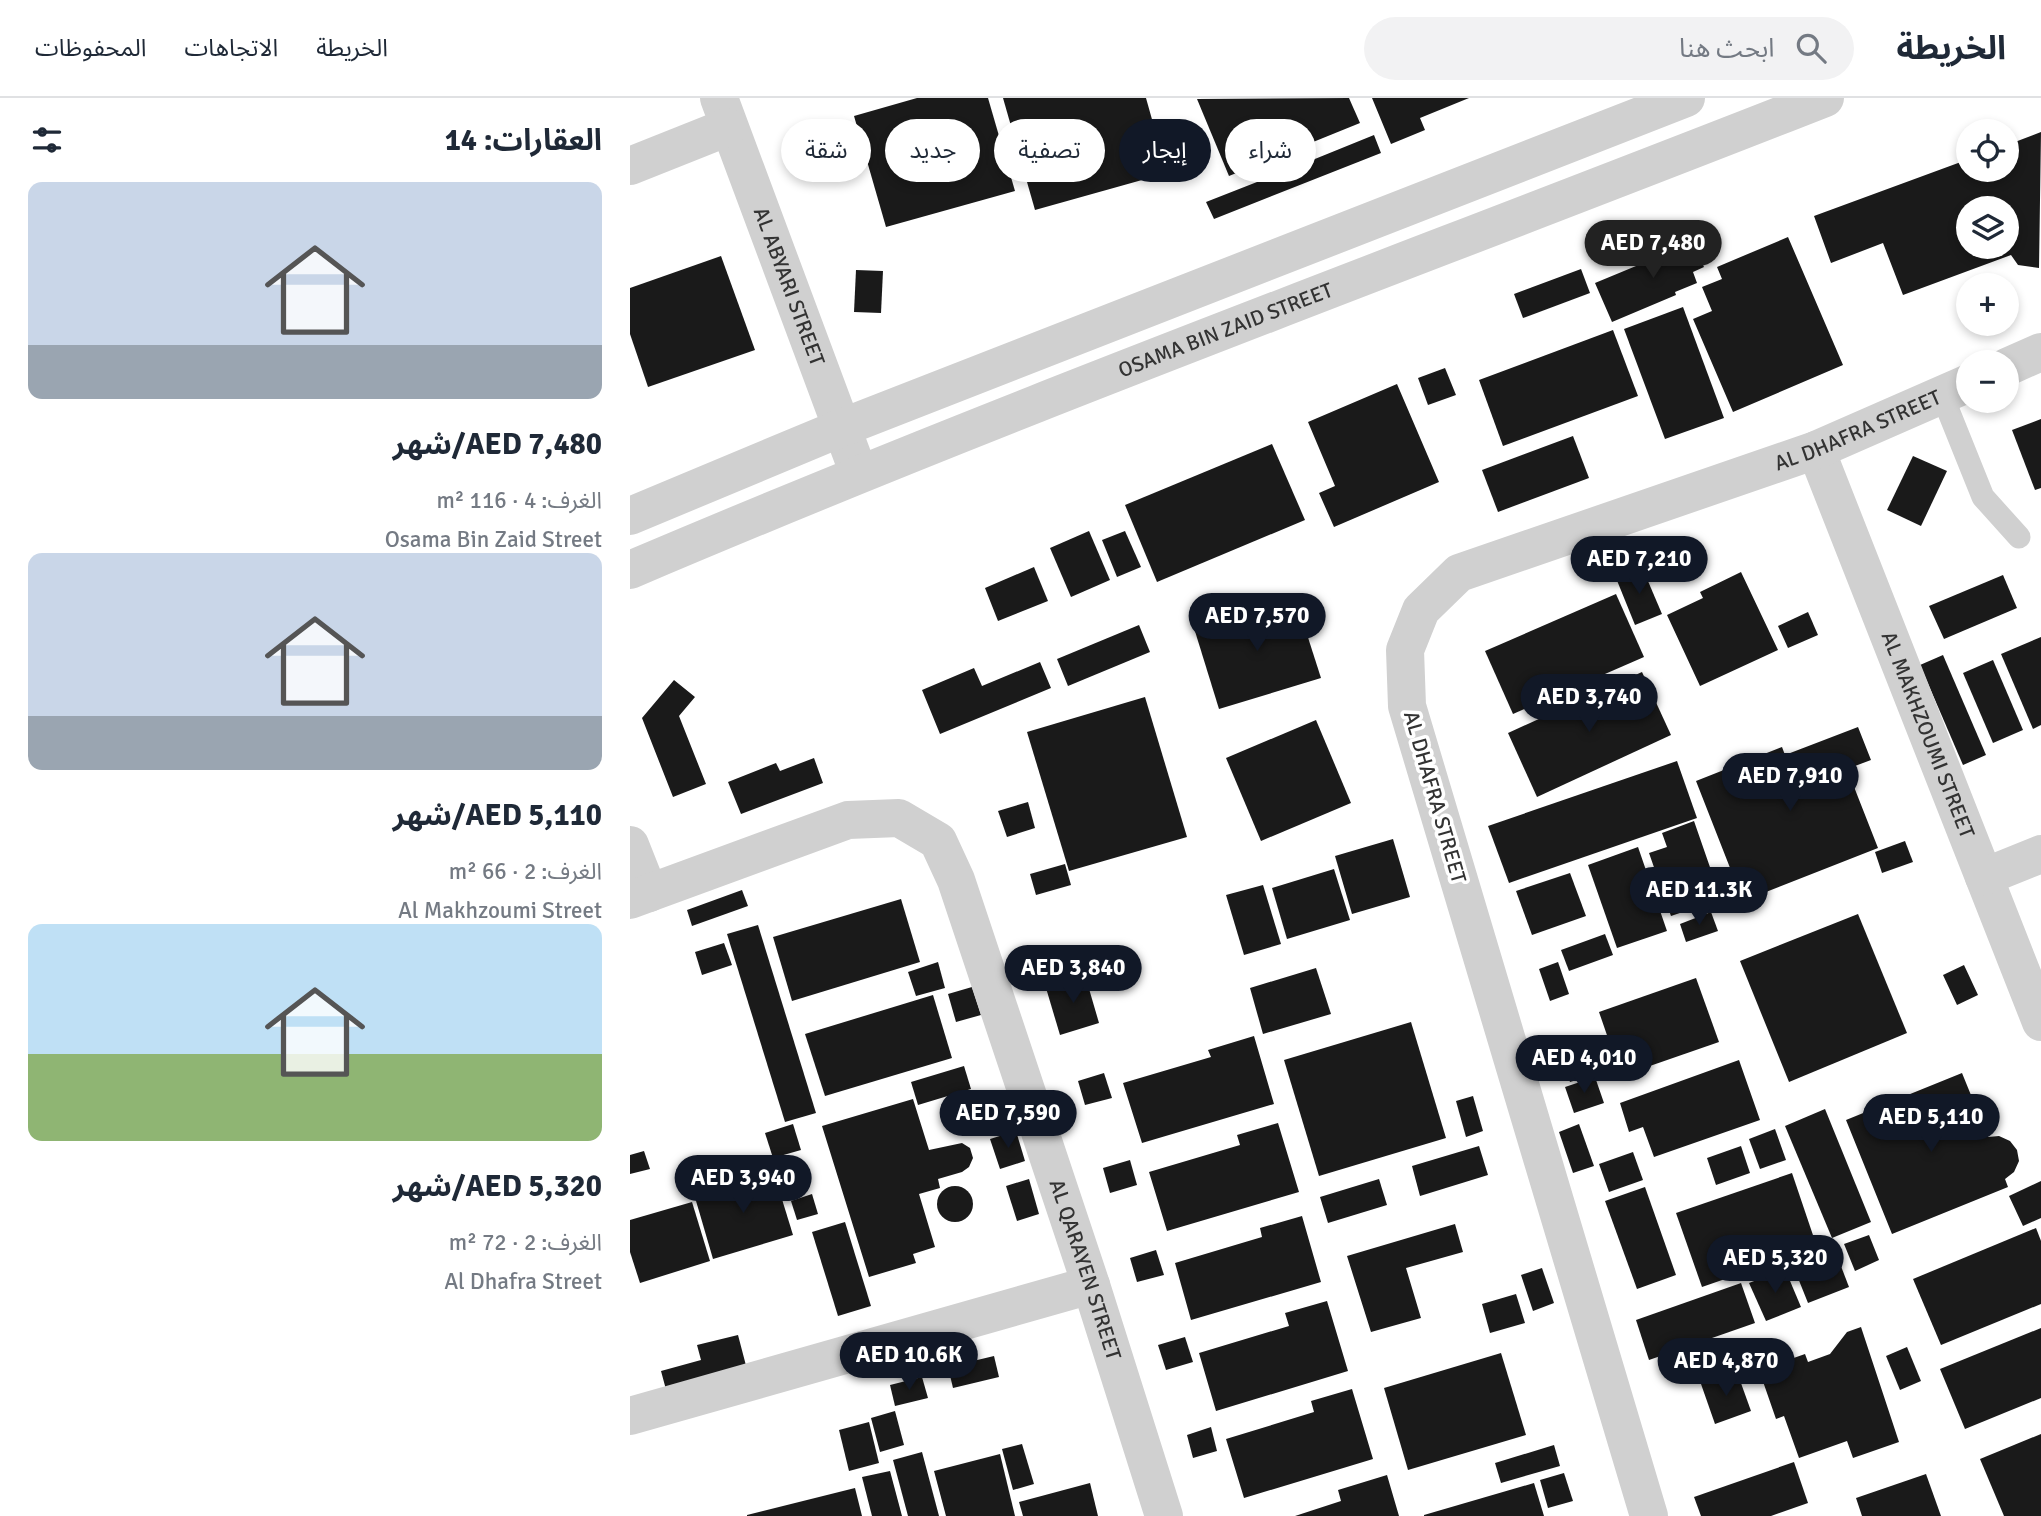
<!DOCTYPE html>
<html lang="ar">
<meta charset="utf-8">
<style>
body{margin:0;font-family:Signika,"Noto Sans Arabic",sans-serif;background:#f2f2f3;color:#1f2937;direction:rtl;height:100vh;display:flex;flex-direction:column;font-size:26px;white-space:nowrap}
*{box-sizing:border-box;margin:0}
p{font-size:23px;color:#747a83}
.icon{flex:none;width:38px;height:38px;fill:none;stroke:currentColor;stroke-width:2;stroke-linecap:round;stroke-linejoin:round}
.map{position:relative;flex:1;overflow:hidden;direction:ltr}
.details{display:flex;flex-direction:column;background:#fff;width:630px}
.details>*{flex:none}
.guide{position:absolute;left:21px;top:21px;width:665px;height:63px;direction:rtl;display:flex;gap:14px}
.controls{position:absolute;left:1326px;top:21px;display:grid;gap:14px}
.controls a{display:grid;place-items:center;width:63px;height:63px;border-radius:50%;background:#fff;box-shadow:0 4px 10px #0003;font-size:35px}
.price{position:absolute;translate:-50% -60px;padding:0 16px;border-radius:24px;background:#111827;color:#fff;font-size:23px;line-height:46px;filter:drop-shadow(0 2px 4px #0008)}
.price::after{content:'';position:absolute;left:50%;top:42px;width:21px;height:16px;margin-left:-10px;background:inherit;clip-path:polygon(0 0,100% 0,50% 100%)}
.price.on{background:#222;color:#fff}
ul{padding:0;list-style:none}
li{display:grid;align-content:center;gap:14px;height:371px;padding:0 28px}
li span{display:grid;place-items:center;height:217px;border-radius:14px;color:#555}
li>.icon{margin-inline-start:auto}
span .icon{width:126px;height:126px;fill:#fffc;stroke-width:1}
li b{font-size:30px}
h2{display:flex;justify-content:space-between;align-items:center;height:84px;padding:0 28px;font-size:30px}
.pill{padding:0 24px;border-radius:32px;background:#fff;box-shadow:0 4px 10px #0003;font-size:24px;line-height:63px}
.pill.on{background:#111827;color:#fff}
header{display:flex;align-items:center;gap:42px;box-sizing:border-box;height:98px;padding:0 35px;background:#fff;border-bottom:2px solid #e0e1e3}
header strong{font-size:33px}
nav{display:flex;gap:38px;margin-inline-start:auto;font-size:24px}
.search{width:490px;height:63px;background:#f2f2f3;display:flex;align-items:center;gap:18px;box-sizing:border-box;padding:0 24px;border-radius:38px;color:#747a83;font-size:26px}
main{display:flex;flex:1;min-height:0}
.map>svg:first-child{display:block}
</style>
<header>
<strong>الخريطة</strong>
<div class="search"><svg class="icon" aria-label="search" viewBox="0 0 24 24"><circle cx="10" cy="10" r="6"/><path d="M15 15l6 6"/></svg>ابحث هنا</div>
<nav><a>الخريطة</a><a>الاتجاهات</a><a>المحفوظات</a></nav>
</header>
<main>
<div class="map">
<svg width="1411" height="1418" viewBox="0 0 1411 1418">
<rect width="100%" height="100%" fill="#fff"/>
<g fill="#1a1a1a" fill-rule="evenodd">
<path d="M 287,0 L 358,0 L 385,93 L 256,129 L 224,18 Z"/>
<path d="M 373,0 L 516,0 L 537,75 L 405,112 Z"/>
<path d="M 719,0 L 730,25 L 599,78 L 567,1 Z"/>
<path d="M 742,0 L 839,0 L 790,20 L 795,32 L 761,46 Z"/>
<path d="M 1411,34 L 1409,170 L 1388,167 L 1381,157 L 1273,197 L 1253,145 L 1201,165 L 1184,118 L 1339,61 L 1339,72 L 1377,72 L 1377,47 ZM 1339,110 L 1377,110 L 1377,149 L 1339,149 Z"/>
<path d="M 744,37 L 751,55 L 584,121 L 576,104 L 627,84 L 621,71 L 669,52 L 675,65 Z"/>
<path d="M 1076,139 L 1083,157 L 1071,163 L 1074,169 L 1063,174 L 1067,185 L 1045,194 L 1046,197 L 982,224 L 965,185 Z"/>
<path d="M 1158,139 L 1213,267 L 1103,314 L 1063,221 L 1082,213 L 1072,189 L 1092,181 L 1087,169 Z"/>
<path d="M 91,158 L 125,252 L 18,289 L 0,236 L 0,190 Z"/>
<path d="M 951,171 L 960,195 L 893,220 L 884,196 Z"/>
<path d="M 226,172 L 253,173 L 251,215 L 224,214 Z"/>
<path d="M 1053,209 L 1094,320 L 1035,341 L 994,231 Z"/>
<path d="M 983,232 L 1008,298 L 873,348 L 849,282 Z"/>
<path d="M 815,270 L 826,297 L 798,307 L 788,280 Z"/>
<path d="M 767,286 L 809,384 L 704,429 L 689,395 L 705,388 L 678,324 Z"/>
<path d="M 1411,321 L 1411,390 L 1405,392 L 1382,332 Z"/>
<path d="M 943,338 L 959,380 L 868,414 L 852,372 Z"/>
<path d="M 642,346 L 675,422 L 527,484 L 495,407 Z"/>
<path d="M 1283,358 L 1317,373 L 1291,428 L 1257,412 Z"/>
<path d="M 459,433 L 480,482 L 441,499 L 420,450 Z"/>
<path d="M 495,433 L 511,469 L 487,479 L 472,442 Z"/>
<path d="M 404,469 L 418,503 L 368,523 L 355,490 Z"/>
<path d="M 1012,469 L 1032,516 L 1005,527 L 986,480 Z"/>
<path d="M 1111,474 L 1148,552 L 1070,588 L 1037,517 L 1073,500 L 1070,494 Z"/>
<path d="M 1373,477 L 1387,510 L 1314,541 L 1299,508 Z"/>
<path d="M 986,496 L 1014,559 L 883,616 L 855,553 Z"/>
<path d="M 665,499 L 691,580 L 589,611 L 564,530 Z"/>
<path d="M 1178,514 L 1188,537 L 1158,550 L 1148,528 Z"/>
<path d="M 509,527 L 520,554 L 438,588 L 427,561 Z"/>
<path d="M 1411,539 L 1411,627 L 1403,631 L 1371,556 Z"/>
<path d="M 1313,557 L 1356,657 L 1333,667 L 1290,567 Z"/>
<path d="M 1363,562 L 1393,632 L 1363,645 L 1333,575 Z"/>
<path d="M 410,564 L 421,590 L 310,636 L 292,592 L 344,570 L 352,588 Z"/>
<path d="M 1012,574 L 1041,637 L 907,699 L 878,635 Z"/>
<path d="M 44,582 L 65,599 L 49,618 L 76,686 L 43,699 L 12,620 Z"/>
<path d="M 515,599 L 557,739 L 439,773 L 397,634 Z"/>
<path d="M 686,622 L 721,705 L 631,743 L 596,660 Z"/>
<path d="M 1228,629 L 1241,662 L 1217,671 L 1248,750 L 1113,803 L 1066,683 L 1152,649 L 1155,657 Z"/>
<path d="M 184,660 L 193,685 L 111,716 L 98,684 L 146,665 L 150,673 Z"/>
<path d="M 1047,663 L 1067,720 L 879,785 L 858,728 Z"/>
<path d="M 398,704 L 405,730 L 377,739 L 368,713 Z"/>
<path d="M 1064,723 L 1091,801 L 1041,818 L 1019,755 L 1037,749 L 1032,735 Z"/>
<path d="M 763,741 L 780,799 L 722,816 L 705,758 Z"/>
<path d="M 1275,743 L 1283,764 L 1252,775 L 1245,754 Z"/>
<path d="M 1008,749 L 1037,833 L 987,850 L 958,767 Z"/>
<path d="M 435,766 L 441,787 L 406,797 L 400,776 Z"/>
<path d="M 704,771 L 720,822 L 657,841 L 642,790 Z"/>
<path d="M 940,775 L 956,818 L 902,837 L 886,793 Z"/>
<path d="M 633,787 L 651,846 L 614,857 L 596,797 Z"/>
<path d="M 112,792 L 118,808 L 62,828 L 57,812 Z"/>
<path d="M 271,801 L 290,864 L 162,903 L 143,839 Z"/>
<path d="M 1081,814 L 1088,833 L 1056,844 L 1050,826 Z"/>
<path d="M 1228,816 L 1277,935 L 1159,984 L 1110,863 Z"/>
<path d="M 128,827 L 186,1015 L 155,1024 L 97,836 Z"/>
<path d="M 975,836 L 983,857 L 939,873 L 931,852 Z"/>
<path d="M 94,845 L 102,867 L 72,877 L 65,854 Z"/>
<path d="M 308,864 L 315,890 L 286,898 L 278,874 Z"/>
<path d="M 928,864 L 939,896 L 920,903 L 909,871 Z"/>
<path d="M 1334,867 L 1348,897 L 1327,907 L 1313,877 Z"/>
<path d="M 686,870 L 701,916 L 633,936 L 620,890 Z"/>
<path d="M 455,877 L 469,925 L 430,937 L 416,890 Z"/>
<path d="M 1066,880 L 1089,944 L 991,978 L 969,914 Z"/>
<path d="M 342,889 L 351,917 L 326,924 L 318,896 Z"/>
<path d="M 303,897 L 322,960 L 195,998 L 175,936 Z"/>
<path d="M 781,924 L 816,1040 L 689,1078 L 654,962 Z"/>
<path d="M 624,938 L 644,1006 L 512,1045 L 493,985 L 581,959 L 578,952 Z"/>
<path d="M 962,955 L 969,975 L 940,984 L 933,965 Z"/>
<path d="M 1109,962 L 1130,1022 L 1024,1059 L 1013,1029 L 999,1034 L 990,1005 Z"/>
<path d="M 334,968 L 341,991 L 288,1007 L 281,984 Z"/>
<path d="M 474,975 L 482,1000 L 455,1007 L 448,983 Z"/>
<path d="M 1332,975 L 1358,1039 L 1369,1038 L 1380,1043 L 1387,1052 L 1389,1063 L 1384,1074 L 1375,1081 L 1378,1089 L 1262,1136 L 1216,1022 Z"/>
<path d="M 965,979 L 974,1005 L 944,1015 L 935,989 Z"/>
<path d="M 843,998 L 853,1033 L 836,1039 L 826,1003 Z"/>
<path d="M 283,1001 L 299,1052 L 332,1045 L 340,1050 L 343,1060 L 339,1069 L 332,1074 L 308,1081 L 310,1090 L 289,1096 L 305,1149 L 283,1156 L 286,1165 L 239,1179 L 192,1028 Z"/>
<path d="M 1195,1011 L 1241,1124 L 1202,1140 L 1155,1028 Z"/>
<path d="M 648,1025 L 669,1094 L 537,1133 L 519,1074 L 610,1047 L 607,1037 Z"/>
<path d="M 163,1026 L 171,1052 L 143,1060 L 135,1035 Z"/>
<path d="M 949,1026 L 964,1068 L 943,1075 L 929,1034 Z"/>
<path d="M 1145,1031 L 1156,1062 L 1130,1071 L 1119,1041 Z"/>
<path d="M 386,1033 L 395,1063 L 370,1071 L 360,1041 Z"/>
<path d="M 849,1048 L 858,1077 L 790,1098 L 782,1068 Z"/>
<path d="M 1111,1048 L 1120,1075 L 1086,1087 L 1077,1060 Z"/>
<path d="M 14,1053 L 20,1071 L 0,1076 L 0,1057 Z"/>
<path d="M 1003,1054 L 1013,1082 L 979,1094 L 969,1066 Z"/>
<path d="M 500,1062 L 507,1087 L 480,1095 L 473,1070 Z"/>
<path d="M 143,1072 L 163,1137 L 83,1161 L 64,1096 Z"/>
<path d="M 1162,1075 L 1187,1149 L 1072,1189 L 1046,1115 Z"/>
<path d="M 399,1081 L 409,1116 L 387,1123 L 376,1088 Z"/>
<path d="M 749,1081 L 757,1107 L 698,1125 L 690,1099 Z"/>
<path d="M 1411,1083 L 1411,1120 L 1393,1128 L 1379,1098 Z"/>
<circle cx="325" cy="1106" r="18"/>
<path d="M 1015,1089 L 1046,1177 L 1007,1191 L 975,1103 Z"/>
<path d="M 182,1096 L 188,1116 L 167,1122 L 161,1103 Z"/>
<path d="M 62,1104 L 80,1163 L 10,1185 L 0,1154 L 0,1122 Z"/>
<path d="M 672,1118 L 691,1184 L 561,1222 L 545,1165 L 632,1139 L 630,1130 Z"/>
<path d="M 215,1124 L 241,1208 L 208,1218 L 182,1134 Z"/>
<path d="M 825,1126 L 833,1154 L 776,1170 L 791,1220 L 741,1234 L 717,1158 Z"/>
<path d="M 1406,1130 L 1411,1143 L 1411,1206 L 1311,1247 L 1283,1181 Z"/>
<path d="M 1239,1137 L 1249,1162 L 1225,1173 L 1214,1146 Z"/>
<path d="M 526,1152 L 534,1177 L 507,1184 L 500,1160 Z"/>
<path d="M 1209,1163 L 1219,1189 L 1178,1205 L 1168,1180 Z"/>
<path d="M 912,1170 L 924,1205 L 903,1213 L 891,1177 Z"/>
<path d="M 1155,1171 L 1171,1209 L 1136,1223 L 1119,1185 Z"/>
<path d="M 1111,1185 L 1125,1225 L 1019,1262 L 1006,1222 Z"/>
<path d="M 886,1196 L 895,1225 L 860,1235 L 852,1206 Z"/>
<path d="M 697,1203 L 718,1273 L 586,1313 L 569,1255 L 659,1228 L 655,1215 Z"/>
<path d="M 1231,1229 L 1269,1344 L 1223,1360 L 1217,1343 L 1169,1360 L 1154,1318 L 1146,1321 L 1129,1272 L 1175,1256 L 1178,1264 L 1200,1256 L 1217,1234 Z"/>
<path d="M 1411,1230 L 1411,1300 L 1335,1331 L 1310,1271 Z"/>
<path d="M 108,1237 L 119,1279 L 38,1299 L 31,1273 L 71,1262 L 67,1247 Z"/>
<path d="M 555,1239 L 563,1264 L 536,1272 L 528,1247 Z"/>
<path d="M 1103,1242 L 1111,1265 L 1056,1283 L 1048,1261 Z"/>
<path d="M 1277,1249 L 1291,1283 L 1270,1292 L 1256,1258 Z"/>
<path d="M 871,1255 L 896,1337 L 778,1372 L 754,1290 Z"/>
<path d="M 364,1258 L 369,1279 L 323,1290 L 318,1269 Z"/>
<path d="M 1107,1274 L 1121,1313 L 1085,1326 L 1071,1286 Z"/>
<path d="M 292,1279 L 298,1300 L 265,1308 L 260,1287 Z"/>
<path d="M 722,1291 L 743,1361 L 614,1400 L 596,1341 L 684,1314 L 681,1303 Z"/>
<path d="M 265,1313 L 274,1347 L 250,1354 L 241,1320 Z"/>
<path d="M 239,1324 L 249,1365 L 219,1373 L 209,1332 Z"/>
<path d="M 581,1329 L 587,1353 L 563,1360 L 557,1337 Z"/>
<path d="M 1411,1336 L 1411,1418 L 1374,1418 L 1350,1361 Z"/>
<path d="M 392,1346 L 404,1386 L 383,1392 L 372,1351 Z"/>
<path d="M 924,1347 L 930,1368 L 871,1385 L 865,1365 Z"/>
<path d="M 292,1354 L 309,1418 L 278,1418 L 263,1362 Z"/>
<path d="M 370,1356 L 385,1418 L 316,1418 L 304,1373 Z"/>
<path d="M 1164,1364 L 1178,1405 L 1141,1418 L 1071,1418 L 1064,1399 Z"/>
<path d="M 260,1373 L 272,1418 L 242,1418 L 232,1379 Z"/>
<path d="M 934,1375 L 943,1403 L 918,1410 L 910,1382 Z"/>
<path d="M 1296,1376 L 1311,1418 L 1232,1418 L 1226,1400 Z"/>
<path d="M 757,1377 L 769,1418 L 665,1418 L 711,1403 L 708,1392 Z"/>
<path d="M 460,1385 L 468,1418 L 393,1418 L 389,1404 Z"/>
<path d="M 904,1385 L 914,1418 L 794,1418 L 794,1417 Z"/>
<path d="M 225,1390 L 232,1418 L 117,1418 L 117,1417 Z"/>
</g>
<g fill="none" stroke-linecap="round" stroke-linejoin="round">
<path stroke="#d0d0d0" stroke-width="23" d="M 1312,297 L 1353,399 L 1389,439"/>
<g stroke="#d0d0d0" stroke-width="38">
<path id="s1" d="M 89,0 L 229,376"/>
<path d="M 0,68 L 98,29"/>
<path d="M 1377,269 L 1411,254"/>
<path id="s2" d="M 1186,352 L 1411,924"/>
<path d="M 0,747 L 19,795"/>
<path d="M 1354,779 L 1411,756"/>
<path id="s3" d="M 0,802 L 218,722 L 269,720 L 308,743 L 326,782 L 461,1187 L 534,1418"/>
<path d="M 0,1318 L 461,1187"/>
<path id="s4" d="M 1019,1418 L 777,608 L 775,552 L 791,512 L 829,475 L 1186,352 L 1339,285"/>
</g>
<g stroke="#d0d0d0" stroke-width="38">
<path d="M 0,418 L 211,330 L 1056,0"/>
<path id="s5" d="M 0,472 C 394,304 796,157 1195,0"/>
</g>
</g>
<g text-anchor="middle" stroke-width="7" stroke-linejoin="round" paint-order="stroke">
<g font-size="21" fill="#333" stroke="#fff">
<text dy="7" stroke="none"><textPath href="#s1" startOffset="201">AL ABYARI STREET</textPath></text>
<text dy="7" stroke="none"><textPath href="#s5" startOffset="642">OSAMA BIN ZAID STREET</textPath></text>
<text dy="7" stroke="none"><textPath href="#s4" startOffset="1421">AL DHAFRA STREET</textPath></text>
<text dy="7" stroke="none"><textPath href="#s2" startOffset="306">AL MAKHZOUMI STREET</textPath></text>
<text transform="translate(805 699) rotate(74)" y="7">AL DHAFRA STREET</text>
<text dy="7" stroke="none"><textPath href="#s3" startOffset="782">AL QARAYEN STREET</textPath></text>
</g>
</g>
</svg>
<div class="controls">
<a><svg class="icon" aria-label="locate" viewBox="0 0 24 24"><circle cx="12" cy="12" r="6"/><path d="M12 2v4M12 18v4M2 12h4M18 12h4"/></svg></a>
<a><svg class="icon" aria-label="layers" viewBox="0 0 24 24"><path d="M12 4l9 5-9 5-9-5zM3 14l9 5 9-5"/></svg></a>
<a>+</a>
<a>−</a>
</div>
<b class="price on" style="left:1023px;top:182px">AED 7,480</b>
<b class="price" style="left:1009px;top:498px">AED 7,210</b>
<b class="price" style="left:627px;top:555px">AED 7,570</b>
<b class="price" style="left:959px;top:636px">AED 3,740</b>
<b class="price" style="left:1160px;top:715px">AED 7,910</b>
<b class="price" style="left:1069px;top:829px">AED 11.3K</b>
<b class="price" style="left:443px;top:907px">AED 3,840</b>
<b class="price" style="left:954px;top:997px">AED 4,010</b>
<b class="price" style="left:378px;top:1052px">AED 7,590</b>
<b class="price" style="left:1301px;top:1056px">AED 5,110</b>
<b class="price" style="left:113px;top:1117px">AED 3,940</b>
<b class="price" style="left:1145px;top:1197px">AED 5,320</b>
<b class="price" style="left:279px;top:1294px">AED 10.6K</b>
<b class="price" style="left:1096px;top:1300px">AED 4,870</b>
<div class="guide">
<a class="pill">شراء</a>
<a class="pill on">إيجار</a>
<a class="pill">تصفية</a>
<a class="pill">جديد</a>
<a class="pill">شقة</a>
</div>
</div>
<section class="details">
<h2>العقارات: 14<svg class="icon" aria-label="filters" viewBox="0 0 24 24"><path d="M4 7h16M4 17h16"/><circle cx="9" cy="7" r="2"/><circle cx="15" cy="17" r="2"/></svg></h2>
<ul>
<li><span style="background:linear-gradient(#c9d6e8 75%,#9aa5b1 0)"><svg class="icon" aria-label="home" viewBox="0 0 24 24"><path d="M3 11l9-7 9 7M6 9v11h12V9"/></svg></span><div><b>AED 7,480/شهر</b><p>الغرف: 4 · 116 m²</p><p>Osama Bin Zaid Street</p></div></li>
<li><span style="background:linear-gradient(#c9d6e8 75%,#9aa5b1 0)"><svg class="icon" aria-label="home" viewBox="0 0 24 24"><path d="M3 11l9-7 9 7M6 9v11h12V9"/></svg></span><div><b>AED 5,110/شهر</b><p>الغرف: 2 · 66 m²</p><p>Al Makhzoumi Street</p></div></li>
<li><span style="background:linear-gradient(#bfe0f5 60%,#8fb573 0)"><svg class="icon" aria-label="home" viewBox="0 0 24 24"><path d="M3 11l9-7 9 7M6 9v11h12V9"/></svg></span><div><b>AED 5,320/شهر</b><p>الغرف: 2 · 72 m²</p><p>Al Dhafra Street</p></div></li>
</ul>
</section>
</main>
